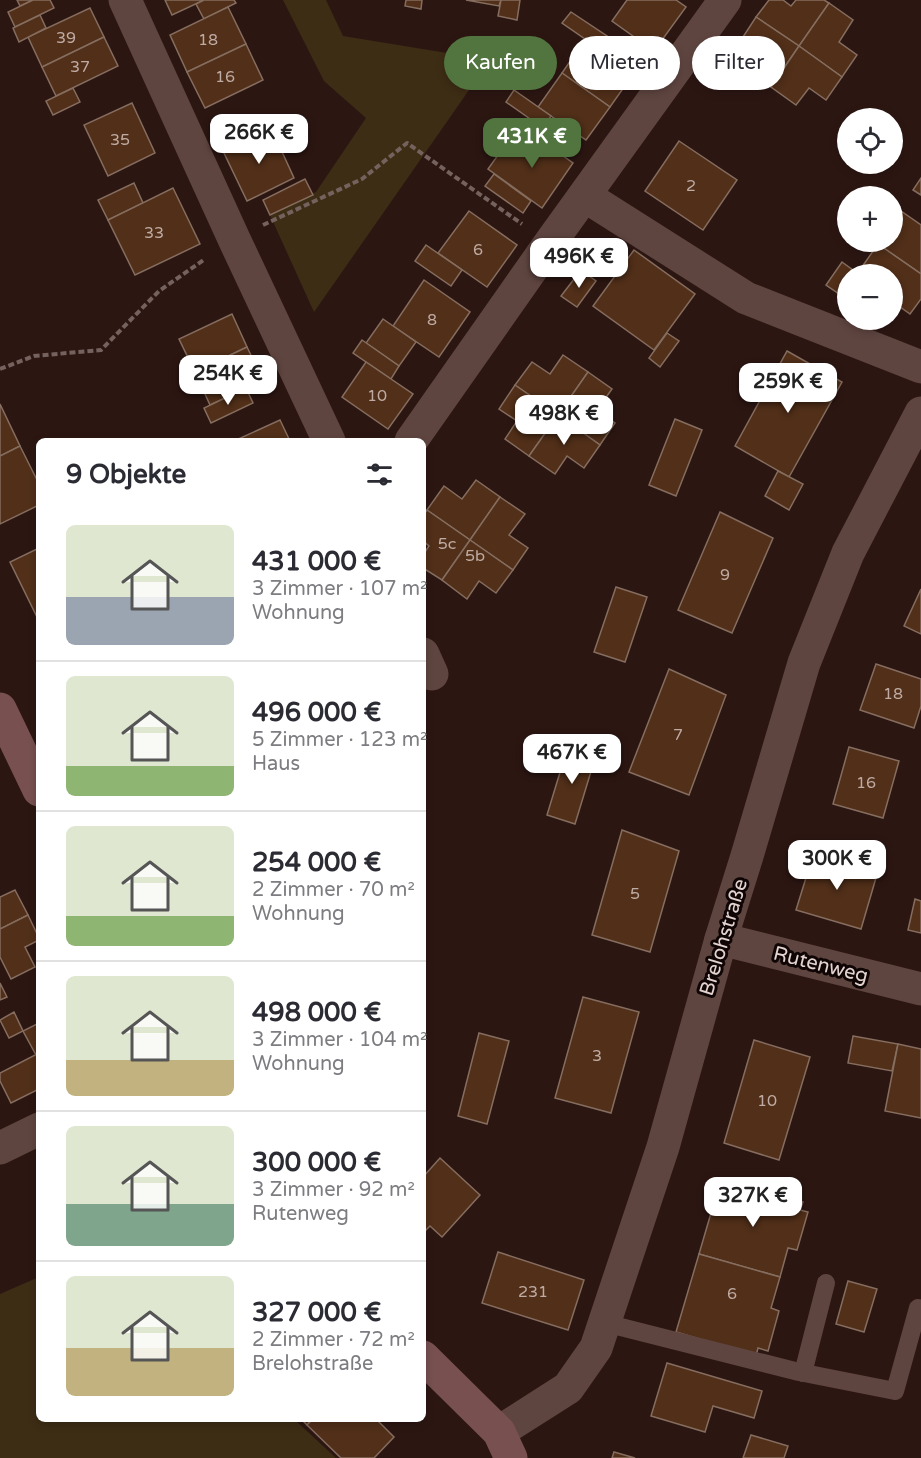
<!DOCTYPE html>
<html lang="de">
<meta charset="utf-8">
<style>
body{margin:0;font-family:"Varela Round",sans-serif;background:#f7f7f7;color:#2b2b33;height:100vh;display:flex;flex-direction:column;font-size:22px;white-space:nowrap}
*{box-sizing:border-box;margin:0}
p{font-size:20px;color:#7c7c81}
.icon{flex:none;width:33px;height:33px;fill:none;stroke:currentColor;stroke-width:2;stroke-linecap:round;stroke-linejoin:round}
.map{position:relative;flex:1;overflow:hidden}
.drawer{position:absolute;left:36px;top:438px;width:390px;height:984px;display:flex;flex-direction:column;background:#fff;border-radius:9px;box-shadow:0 3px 9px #0003}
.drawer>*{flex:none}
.banner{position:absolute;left:444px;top:36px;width:387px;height:54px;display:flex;gap:12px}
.controls{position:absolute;left:837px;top:108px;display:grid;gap:12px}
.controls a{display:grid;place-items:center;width:66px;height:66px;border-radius:50%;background:#fff;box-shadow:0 3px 9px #0003;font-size:30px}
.price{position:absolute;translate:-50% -51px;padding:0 14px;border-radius:12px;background:#fff;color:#222;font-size:20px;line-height:39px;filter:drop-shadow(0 2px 3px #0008)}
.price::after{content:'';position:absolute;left:50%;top:36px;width:18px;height:14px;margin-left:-9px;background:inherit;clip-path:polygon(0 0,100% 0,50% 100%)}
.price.on{background:#527540;color:#fff}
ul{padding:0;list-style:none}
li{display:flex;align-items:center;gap:18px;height:150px;padding:0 30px}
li+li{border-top:2px solid #e1e1e2}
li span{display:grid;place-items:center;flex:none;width:168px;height:120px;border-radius:9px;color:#555}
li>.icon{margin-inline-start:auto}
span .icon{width:72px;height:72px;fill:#fffc;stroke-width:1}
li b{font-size:26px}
h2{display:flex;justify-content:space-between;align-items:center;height:72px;padding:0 30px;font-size:26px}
.tag{padding:0 21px;border-radius:27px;background:#fff;box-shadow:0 3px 9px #0003;font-size:21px;line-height:54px}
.tag.on{background:#527540;color:#fff}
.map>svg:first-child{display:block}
</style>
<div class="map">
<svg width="921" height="1458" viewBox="0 0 921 1458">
<rect width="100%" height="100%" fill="#2c1612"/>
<g fill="#3e2d15">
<path d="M 283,0 L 326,0 L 343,36 L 490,60 L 314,312 L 270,215 L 316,192 L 366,118 L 324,81 Z"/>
<path d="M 39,1277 L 39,1419 L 294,1419 L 336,1458 L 0,1458 L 0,1294 Z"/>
</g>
<g fill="#512f19" stroke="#856d5f" stroke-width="1.5">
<path d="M 17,0 L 33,0 L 20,6 Z"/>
<path d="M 33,0 L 50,0 L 54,8 L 15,27 L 8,12 Z"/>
<path d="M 165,0 L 204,0 L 172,15 Z"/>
<path d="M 204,0 L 234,0 L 236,3 L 204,19 L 196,4 Z"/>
<path d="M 406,0 L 422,0 L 421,9 L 405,6 Z"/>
<path d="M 466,0 L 501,0 L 499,6 Z"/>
<path d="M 501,0 L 520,0 L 517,20 L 498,16 Z"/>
<path d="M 627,0 L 676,0 L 686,7 L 654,51 L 612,21 Z"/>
<path d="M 769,0 L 783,0 L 791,6 L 796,0 L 824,0 L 829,3 L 799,46 L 756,17 Z"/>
<path d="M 829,3 L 853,20 L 839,42 L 857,55 L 842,77 L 799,46 Z"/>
<path d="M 228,7 L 246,44 L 187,72 L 170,35 Z"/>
<path d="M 90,8 L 104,37 L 42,67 L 28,37 Z"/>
<path d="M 571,12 L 610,38 L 601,50 L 562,23 Z"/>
<path d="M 40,15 L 46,28 L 19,42 L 13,28 Z"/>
<path d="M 756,17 L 799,46 L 771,87 L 747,70 L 759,53 L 741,40 Z"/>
<path d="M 104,37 L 118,66 L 56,96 L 42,67 Z"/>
<path d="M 586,38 L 634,73 L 610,107 L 562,73 Z"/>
<path d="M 246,44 L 263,80 L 205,108 L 187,72 Z"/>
<path d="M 799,46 L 842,77 L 826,100 L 809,88 L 796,105 L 771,87 Z"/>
<path d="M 562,73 L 610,107 L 586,140 L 538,107 Z"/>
<path d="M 73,88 L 80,102 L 53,115 L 46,101 Z"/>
<path d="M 514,90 L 551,116 L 543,128 L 506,102 Z"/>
<path d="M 132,103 L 155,153 L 108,176 L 84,125 Z"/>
<path d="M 272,130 L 294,178 L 247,201 L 224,153 Z"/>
<path d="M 533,135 L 573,163 L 542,208 L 488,169 L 508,141 L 522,151 Z"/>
<path d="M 679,141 L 737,180 L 703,230 L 645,191 Z"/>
<path d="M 494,174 L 531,201 L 523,213 L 485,186 Z"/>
<path d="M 921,178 L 921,195 L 913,190 Z"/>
<path d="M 305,179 L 313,195 L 270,215 L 263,200 Z"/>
<path d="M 134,183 L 143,203 L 108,220 L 98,200 Z"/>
<path d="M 173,188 L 200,244 L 135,275 L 108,220 Z"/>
<path d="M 469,211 L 517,245 L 487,287 L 438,253 Z"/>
<path d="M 901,211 L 921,225 L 921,274 L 878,244 L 880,242 L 892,242 L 892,224 Z"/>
<path d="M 878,244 L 921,274 L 921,299 L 910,314 L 892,301 L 892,274 L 857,274 Z"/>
<path d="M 426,245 L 462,270 L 451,286 L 415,261 Z"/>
<path d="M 634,250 L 695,294 L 654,350 L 593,306 Z"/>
<path d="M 842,262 L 857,273 L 857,274 L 848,274 L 848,300 L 826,285 Z"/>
<path d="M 581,270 L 596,281 L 577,307 L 561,296 Z"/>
<path d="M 424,280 L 470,312 L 439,357 L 393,326 Z"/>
<path d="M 232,314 L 247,347 L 195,372 L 179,339 Z"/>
<path d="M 383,319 L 416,342 L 399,366 L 366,343 Z"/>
<path d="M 667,333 L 679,341 L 660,367 L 649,358 Z"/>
<path d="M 362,340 L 399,366 L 391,379 L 353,353 Z"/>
<path d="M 247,347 L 263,380 L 210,405 L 195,372 Z"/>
<path d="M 787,351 L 842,382 L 789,477 L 735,446 Z"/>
<path d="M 563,355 L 588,372 L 558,415 L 515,385 L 532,362 L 550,374 Z"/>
<path d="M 366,362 L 413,394 L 388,429 L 342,397 Z"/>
<path d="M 588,372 L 612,389 L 597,410 L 615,423 L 600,445 L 558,415 Z"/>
<path d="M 515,385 L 558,415 L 529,456 L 505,439 L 517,421 L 499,409 Z"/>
<path d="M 246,388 L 253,403 L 211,423 L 204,408 Z"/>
<path d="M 0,404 L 20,446 L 0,456 Z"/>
<path d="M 558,415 L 600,445 L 584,468 L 567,456 L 555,474 L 529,456 Z"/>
<path d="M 675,419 L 702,430 L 676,496 L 649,485 Z"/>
<path d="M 280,420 L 290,441 L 234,441 Z"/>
<path d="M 20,446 L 39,484 L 39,505 L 0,524 L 0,456 Z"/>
<path d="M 778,471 L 803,484 L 789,510 L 765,496 Z"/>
<path d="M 476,480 L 500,497 L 470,540 L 427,510 L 444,486 L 462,499 Z"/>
<path d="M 500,497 L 525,514 L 509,535 L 528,548 L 513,570 L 470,540 Z"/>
<path d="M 427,510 L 470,540 L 442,580 L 423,568 L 423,555 L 429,546 L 423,541 L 423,516 Z"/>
<path d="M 720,512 L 773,538 L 732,633 L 678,610 Z"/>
<path d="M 470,540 L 513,570 L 496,593 L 479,581 L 467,599 L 442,580 Z"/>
<path d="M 39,548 L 39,616 L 37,617 L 10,562 Z"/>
<path d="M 616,587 L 647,597 L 625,662 L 594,652 Z"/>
<path d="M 921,589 L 921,634 L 904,626 Z"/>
<path d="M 876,664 L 921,679 L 921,706 L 914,728 L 860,710 Z"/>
<path d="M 669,669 L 726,695 L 689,795 L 629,772 Z"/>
<path d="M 568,746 L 596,755 L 575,824 L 547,815 Z"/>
<path d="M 849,747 L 899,761 L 883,818 L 833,804 Z"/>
<path d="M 622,830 L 679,851 L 650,952 L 592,935 Z"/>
<path d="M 814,852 L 878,871 L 861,929 L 796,910 Z"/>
<path d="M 15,890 L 28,915 L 0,929 L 0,897 Z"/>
<path d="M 915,899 L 921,901 L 921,933 L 908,930 Z"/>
<path d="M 28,915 L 39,938 L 39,940 L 25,947 L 35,967 L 11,979 L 0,957 L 0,929 Z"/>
<path d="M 0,983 L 7,997 L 0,1000 Z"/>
<path d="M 583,997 L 639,1012 L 611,1113 L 555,1098 Z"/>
<path d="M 14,1012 L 23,1031 L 9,1038 L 0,1020 Z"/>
<path d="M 39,1023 L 39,1053 L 36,1055 L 23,1031 Z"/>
<path d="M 479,1033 L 509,1041 L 487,1124 L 458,1116 Z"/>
<path d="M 853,1036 L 898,1044 L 892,1071 L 848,1063 Z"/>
<path d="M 754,1040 L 810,1057 L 779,1160 L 724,1143 Z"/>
<path d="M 898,1044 L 921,1049 L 921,1118 L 885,1111 Z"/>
<path d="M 39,1053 L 39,1089 L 11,1103 L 0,1081 L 0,1073 Z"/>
<path d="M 440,1158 L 480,1195 L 442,1237 L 430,1226 L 423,1233 L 423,1177 Z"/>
<path d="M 721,1179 L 803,1202 L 800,1210 L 808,1212 L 797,1250 L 788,1248 L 780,1277 L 699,1254 Z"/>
<path d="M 498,1252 L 584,1280 L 568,1330 L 482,1303 Z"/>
<path d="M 699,1254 L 780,1277 L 771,1308 L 779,1311 L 768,1351 L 758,1348 L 756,1356 L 676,1332 Z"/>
<path d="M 848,1281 L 877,1289 L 864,1332 L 836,1324 Z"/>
<path d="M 667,1363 L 762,1391 L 754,1418 L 713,1406 L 705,1432 L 651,1416 Z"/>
<path d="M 301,1419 L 313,1419 L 307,1425 Z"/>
<path d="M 313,1419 L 376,1419 L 394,1437 L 374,1458 L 341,1458 L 307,1425 Z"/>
<path d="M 751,1435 L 788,1446 L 784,1458 L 743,1458 Z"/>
<path d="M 614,1452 L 635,1458 L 612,1458 Z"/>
</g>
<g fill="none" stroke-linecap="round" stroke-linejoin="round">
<g stroke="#75625e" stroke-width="4" stroke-dasharray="6 3" stroke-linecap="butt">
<path d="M 263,225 L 362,179 L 407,143 L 522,224"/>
<path d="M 0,369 L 34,356 L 101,350 L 159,291 L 205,259"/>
</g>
<g stroke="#5f4540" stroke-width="18">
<path d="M 605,1323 L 799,1372 L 895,1391 L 918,1308"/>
<path d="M 803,1373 L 826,1283"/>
</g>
<g stroke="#5f4540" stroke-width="33">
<path d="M 125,0 L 234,239 L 329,441"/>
<path d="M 585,196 L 746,298 L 921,367"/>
<path d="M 411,441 L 550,243 L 725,0"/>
<path d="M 423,654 L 432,674"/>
<path d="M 721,939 L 921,989"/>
<path d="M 0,1148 L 39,1129"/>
<path d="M 499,1432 L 568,1388 L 596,1348 L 663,1147 L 721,939 L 747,856 L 804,663 L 848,553 L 921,413"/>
</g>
<g stroke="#785050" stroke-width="33">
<path d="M 0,709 L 39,790"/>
<path d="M 423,1357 L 499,1432 L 511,1458"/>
</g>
</g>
<g text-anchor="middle" stroke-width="6" stroke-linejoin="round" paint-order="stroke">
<g font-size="16" fill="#bfaba3">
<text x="66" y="43">39</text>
<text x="208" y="45">18</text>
<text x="80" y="72">37</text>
<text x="225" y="82">16</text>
<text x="120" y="145">35</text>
<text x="691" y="191">2</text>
<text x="154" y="238">33</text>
<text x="478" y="255">6</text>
<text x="432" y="325">8</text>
<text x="377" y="401">10</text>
<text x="447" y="549">5c</text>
<text x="475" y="561">5b</text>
<text x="725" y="580">9</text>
<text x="893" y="699">18</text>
<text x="678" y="740">7</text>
<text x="866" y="788">16</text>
<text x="635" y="899">5</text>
<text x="597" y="1061">3</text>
<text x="767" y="1106">10</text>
<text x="533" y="1297">231</text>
<text x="732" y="1299">6</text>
</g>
<g font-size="20" fill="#e4d4d1" stroke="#0e0504">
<text transform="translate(723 937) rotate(-73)" y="7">Brelohstraße</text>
<text transform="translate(821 964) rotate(14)" y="7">Rutenweg</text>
</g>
</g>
</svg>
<div class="controls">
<a><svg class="icon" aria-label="locate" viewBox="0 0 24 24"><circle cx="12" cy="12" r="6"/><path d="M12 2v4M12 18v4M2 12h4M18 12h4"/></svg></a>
<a>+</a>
<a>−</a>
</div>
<b class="price" style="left:259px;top:165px">266K €</b>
<b class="price on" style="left:532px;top:169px">431K €</b>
<b class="price" style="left:579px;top:289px">496K €</b>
<b class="price" style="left:228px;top:406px">254K €</b>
<b class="price" style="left:788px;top:414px">259K €</b>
<b class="price" style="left:564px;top:446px">498K €</b>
<b class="price" style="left:572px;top:785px">467K €</b>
<b class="price" style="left:837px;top:891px">300K €</b>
<b class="price" style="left:753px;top:1228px">327K €</b>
<div class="banner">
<a class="tag on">Kaufen</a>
<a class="tag">Mieten</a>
<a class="tag">Filter</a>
</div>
<section class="drawer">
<h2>9 Objekte<svg class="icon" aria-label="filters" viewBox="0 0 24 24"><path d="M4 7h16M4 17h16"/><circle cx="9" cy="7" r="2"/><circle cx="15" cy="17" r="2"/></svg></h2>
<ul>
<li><span style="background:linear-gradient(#dfe7d0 60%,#9aa5b1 0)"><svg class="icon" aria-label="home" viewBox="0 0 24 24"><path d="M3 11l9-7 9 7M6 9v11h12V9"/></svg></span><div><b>431 000 €</b><p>3 Zimmer · 107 m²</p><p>Wohnung</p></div></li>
<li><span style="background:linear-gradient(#dfe7d0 75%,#8fb573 0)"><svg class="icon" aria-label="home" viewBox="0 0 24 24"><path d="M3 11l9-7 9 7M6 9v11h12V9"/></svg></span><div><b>496 000 €</b><p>5 Zimmer · 123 m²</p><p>Haus</p></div></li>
<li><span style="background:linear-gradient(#dfe7d0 75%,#8fb573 0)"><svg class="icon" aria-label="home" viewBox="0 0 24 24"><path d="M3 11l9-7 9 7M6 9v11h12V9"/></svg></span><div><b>254 000 €</b><p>2 Zimmer · 70 m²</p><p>Wohnung</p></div></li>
<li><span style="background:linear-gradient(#dfe7d0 70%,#c2b280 0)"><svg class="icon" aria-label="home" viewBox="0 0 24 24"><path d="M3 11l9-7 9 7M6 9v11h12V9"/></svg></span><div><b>498 000 €</b><p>3 Zimmer · 104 m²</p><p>Wohnung</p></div></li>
<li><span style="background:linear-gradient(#dfe7d0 65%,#7fa58c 0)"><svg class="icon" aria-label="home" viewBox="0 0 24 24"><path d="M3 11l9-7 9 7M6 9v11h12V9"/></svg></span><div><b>300 000 €</b><p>3 Zimmer · 92 m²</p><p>Rutenweg</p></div></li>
<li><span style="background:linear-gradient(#dfe7d0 60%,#c2b280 0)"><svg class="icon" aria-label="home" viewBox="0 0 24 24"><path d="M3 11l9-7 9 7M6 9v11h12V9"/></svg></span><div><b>327 000 €</b><p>2 Zimmer · 72 m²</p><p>Brelohstraße</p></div></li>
</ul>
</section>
</div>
